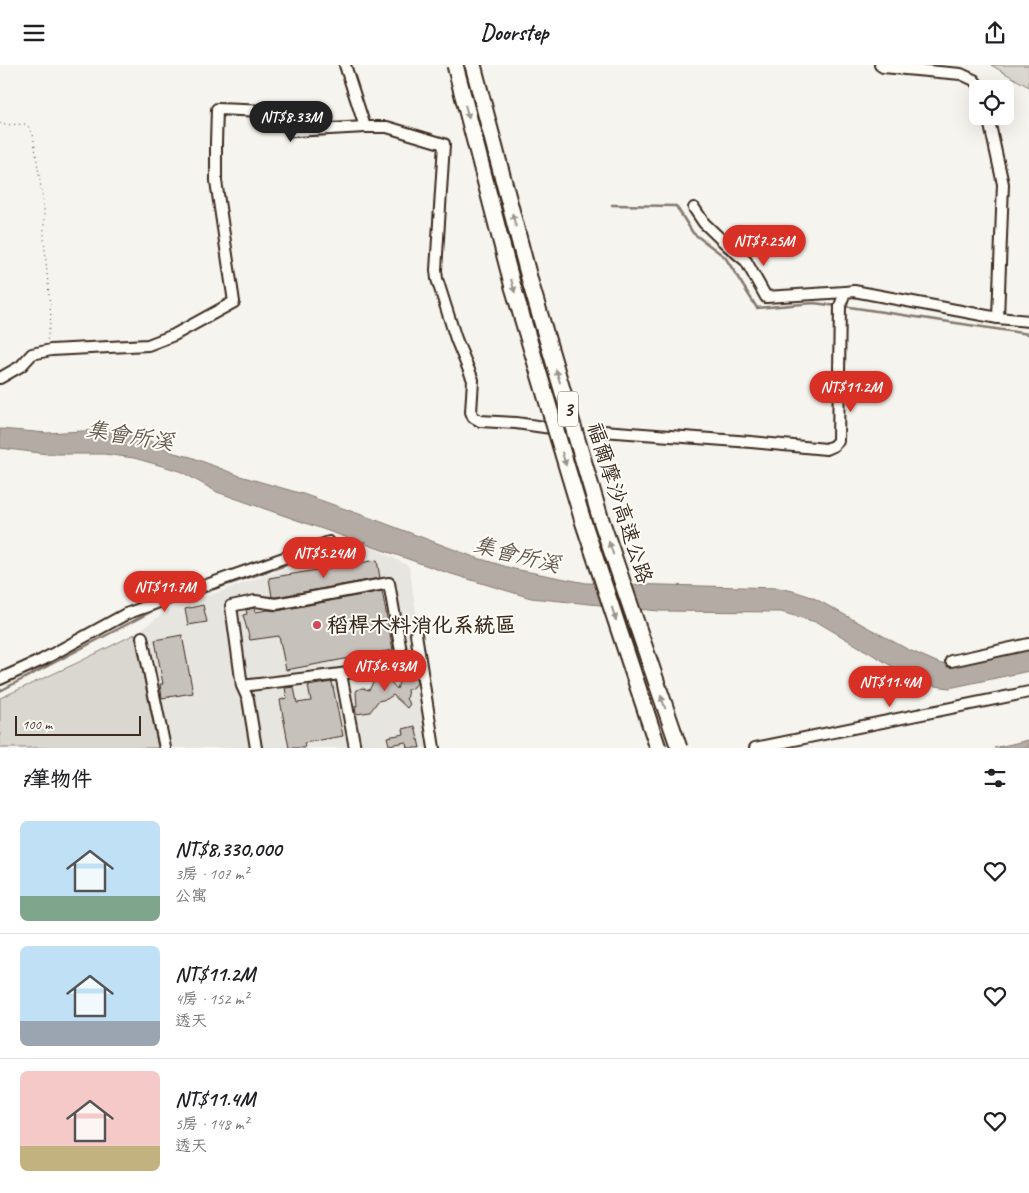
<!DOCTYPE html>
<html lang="zh-TW">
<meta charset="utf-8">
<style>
body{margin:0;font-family:Caveat,"LXGW WenKai TC",sans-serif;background:#f2f2f2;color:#202124;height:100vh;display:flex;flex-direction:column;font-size:19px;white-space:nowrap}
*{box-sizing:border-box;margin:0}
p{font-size:16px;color:#757577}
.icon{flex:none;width:28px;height:28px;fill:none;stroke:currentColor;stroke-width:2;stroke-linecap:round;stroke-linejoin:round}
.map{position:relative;height:683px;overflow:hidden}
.details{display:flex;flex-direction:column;background:#fff;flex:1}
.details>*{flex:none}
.buttons{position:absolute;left:969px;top:15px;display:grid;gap:10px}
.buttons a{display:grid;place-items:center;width:45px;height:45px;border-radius:8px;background:#fff;box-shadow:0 5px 20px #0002;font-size:25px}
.scale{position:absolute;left:15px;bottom:12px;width:126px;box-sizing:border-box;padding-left:5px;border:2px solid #3b2a1e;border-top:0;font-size:14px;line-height:18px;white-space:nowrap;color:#3b2a1e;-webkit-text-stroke:4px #fdfcf7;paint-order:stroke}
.price{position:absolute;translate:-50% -42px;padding:0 11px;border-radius:18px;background:#d93025;color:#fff;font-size:16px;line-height:32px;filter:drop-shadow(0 1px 2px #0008)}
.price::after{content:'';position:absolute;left:50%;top:30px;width:15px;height:11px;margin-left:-8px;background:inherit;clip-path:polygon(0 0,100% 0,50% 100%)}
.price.active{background:#222;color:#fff}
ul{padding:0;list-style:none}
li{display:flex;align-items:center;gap:15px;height:125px;padding:0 20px}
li+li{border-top:1px solid #e0e0e0}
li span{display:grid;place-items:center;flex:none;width:140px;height:100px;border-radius:8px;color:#555}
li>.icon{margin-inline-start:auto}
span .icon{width:60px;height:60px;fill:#fffc;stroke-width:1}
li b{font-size:21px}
h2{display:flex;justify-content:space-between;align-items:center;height:60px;padding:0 20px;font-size:21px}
header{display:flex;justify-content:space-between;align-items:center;height:65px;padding:0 20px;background:#fff;font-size:22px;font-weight:600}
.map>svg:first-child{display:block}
</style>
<header><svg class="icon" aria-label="menu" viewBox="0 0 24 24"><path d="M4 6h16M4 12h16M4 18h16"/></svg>Doorstep<svg class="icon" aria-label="share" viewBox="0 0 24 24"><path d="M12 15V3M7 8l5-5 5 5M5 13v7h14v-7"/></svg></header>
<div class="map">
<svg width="1029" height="683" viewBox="0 0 1029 683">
<rect width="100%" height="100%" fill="#f5f4ee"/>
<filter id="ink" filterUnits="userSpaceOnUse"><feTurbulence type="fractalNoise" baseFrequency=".02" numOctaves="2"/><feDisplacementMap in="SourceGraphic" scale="10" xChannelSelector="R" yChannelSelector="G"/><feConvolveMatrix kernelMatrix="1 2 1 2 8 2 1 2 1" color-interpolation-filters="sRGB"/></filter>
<g filter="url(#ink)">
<path fill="#e7e5df" d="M 370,481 L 409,501 L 437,683 L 158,683 L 135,569 L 165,547 L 204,532 L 285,504 Z"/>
<g fill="#dad6d0" stroke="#8a8077">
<path d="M 991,0 L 1029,0 L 1029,22 Z"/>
<path d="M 135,569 L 158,683 L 0,683 L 0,633 L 77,598 Z"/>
</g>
<g fill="#b4aca4" stroke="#84786e">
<path d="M 0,364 L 47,368 L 118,364 L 126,364 L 174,388 L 191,392 L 240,411 L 303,429 L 376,455 L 474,492 L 514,504 L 586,518 L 779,523 L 793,526 L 812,532 L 907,584 L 941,599 L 948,598 L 1029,582 L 1029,606 L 949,623 L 922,619 L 819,558 L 781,547 L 659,546 L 531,533 L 445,507 L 217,427 L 180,406 L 134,393 L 104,389 L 48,389 L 0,383 Z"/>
<path d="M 1029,675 L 1029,683 L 994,683 Z"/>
</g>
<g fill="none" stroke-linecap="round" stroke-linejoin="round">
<g stroke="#84786e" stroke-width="2.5">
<path d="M 612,140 L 676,141 L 693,168 L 725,192 L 757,243 L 814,238 L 837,241"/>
<path d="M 843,241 L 1029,269"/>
<path d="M 0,626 L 162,541 L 348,480 L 365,477"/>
</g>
</g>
<g fill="#c7c1bb" stroke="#3b2a1e">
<path d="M 377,495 L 380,513 L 276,532 L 272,532 L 269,513 Z"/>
<path d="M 382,526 L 393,585 L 286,605 L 279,571 L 250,575 L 243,550 L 247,549 L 246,545 L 254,543 L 255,547 L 268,545 L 277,546 Z"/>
<path d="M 203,540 L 207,557 L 188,560 L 185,544 Z"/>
<path d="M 182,570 L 193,628 L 162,633 L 160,619 L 163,619 L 155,575 Z"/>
<path d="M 407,606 L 410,606 L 415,609 L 417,618 L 414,622 L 407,625 L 408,631 L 406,634 L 410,639 L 407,643 L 393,630 L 387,634 L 378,636 L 370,647 L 356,649 L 355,641 L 357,641 L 356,628 L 357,625 L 362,623 L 369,625 L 374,616 L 381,613 L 389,615 L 397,624 L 401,611 L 402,609 Z"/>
<path d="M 332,617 L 343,671 L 304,678 L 305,683 L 289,683 L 280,635 L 287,633 L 285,623 L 294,622 L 297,638 L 311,636 L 308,621 Z"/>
<path d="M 415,661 L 420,683 L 407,683 L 406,677 L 389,680 L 387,672 L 404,669 L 403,664 Z"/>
</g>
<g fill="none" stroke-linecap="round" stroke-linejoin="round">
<path stroke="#d0ccc4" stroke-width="10" stroke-dasharray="10 5" stroke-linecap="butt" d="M 558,364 L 603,366"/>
<defs>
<g id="minor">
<path d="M 345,0 L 365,62"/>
<path d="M 880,0 L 883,2 L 961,9 L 974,15 L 981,24"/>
<path d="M 988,51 L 1003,119 L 998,253"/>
<path d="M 694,143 L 704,158 L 728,181 L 746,196 L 766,232 L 845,227"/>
<path d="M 0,313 L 21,301 L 32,289 L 51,285 L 148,280 L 174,270 L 234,237 L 216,116 L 216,78 L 217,44 L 265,46 L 284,51 L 294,66 L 365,62 L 387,62 L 444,79 L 436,205 L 437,214 L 456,274 L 473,315 L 471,347 L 473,352 L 480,356 L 516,358 L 558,364"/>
<path d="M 603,366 L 751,377 L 826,384 L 833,381 L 838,376 L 840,241 L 845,227 L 854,226 L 998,253 L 1029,256"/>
<path d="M 416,569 L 434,683"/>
<path d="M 142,572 L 165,683"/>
<path d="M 951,596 L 1029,579"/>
<path d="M 341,609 L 355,683"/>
<path d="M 0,614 L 42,595 L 126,549 L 181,529 L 329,477"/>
<path d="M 242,621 L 341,609 L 403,598 L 389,518 L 276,539 L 255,536 L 231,541 L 242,621 L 248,634 L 256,683"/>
<path d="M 755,683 L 1029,627"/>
</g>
</defs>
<use href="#minor" stroke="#3b2a1e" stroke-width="14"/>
<path stroke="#3b2a1e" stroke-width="1" stroke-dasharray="1 4" stroke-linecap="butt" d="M 0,58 L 2,60 L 25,59 L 28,61 L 33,69 L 44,143 L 44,174 L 51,252 L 47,276"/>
<use href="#minor" stroke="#fdfcf7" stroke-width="10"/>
<defs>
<g id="highway-bridge">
<path d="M 455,0 L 513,222 L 583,456 L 658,683"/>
<path d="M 473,0 L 531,220 L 600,452 L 679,683"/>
</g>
</defs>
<use href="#highway-bridge" stroke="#3b2a1e" stroke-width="19" stroke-linecap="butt"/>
<use href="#highway-bridge" stroke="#fdfcf7" stroke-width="15"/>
</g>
<defs><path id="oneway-solid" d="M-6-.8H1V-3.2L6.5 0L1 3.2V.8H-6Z" transform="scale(1.25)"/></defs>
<g fill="#9c938a">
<use href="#oneway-solid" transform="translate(467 47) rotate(75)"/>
<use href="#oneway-solid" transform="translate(514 155) rotate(-105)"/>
<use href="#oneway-solid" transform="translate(513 221) rotate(74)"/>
<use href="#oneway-solid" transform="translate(558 311) rotate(-107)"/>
<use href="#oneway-solid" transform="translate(564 394) rotate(73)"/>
<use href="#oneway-solid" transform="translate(611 483) rotate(-109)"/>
<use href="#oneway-solid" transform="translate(614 549) rotate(72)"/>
<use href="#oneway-solid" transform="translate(663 637) rotate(-109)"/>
</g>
</g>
<circle fill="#d1495b" stroke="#fdfcf7" stroke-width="2" cx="317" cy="560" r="5"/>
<g text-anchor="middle" stroke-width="4" stroke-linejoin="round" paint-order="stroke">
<rect fill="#fdfcf7" stroke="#75695f" stroke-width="1" x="558" y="326.5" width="20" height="35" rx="4"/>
<g font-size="20" font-weight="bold" fill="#3b2a1e">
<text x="568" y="351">3</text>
</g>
<g font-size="21" fill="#3b2a1e" stroke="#fdfcf7">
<text transform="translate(620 438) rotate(72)" y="7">福爾摩沙高速公路</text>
</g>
<g font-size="21" font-weight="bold" fill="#3b2a1e" stroke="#fdfcf7" text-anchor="start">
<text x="327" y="567">稻桿木料消化系統區</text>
</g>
<g font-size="22" font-style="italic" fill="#65584d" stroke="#fdfcf7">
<text transform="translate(130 370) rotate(9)" y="8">集會所溪</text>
<text transform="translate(517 489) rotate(14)" y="8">集會所溪</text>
</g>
</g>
</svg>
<div class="buttons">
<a><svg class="icon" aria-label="locate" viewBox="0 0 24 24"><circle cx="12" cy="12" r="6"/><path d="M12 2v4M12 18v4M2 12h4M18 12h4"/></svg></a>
</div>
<div class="scale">100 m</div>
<b class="price active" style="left:291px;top:78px">NT$8.33M</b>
<b class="price" style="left:764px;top:202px">NT$7.25M</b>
<b class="price" style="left:851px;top:348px">NT$11.2M</b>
<b class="price" style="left:324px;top:514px">NT$5.24M</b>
<b class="price" style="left:165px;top:548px">NT$11.7M</b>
<b class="price" style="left:385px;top:627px">NT$6.43M</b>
<b class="price" style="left:890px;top:643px">NT$11.4M</b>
</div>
<section class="details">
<h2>7筆物件<svg class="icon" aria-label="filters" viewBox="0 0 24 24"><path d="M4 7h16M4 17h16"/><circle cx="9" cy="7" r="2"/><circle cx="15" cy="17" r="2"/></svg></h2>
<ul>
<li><span style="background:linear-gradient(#bfe0f5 75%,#7fa58c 0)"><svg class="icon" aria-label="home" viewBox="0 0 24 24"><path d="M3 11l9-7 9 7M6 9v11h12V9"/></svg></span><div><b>NT$8,330,000</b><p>3房 · 107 m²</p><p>公寓</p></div><svg class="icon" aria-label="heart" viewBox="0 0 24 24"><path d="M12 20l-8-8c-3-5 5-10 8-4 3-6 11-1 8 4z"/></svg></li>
<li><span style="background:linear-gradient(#bfe0f5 75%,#9aa5b1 0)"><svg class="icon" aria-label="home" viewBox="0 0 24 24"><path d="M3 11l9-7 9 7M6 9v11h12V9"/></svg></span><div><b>NT$11.2M</b><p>4房 · 152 m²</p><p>透天</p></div><svg class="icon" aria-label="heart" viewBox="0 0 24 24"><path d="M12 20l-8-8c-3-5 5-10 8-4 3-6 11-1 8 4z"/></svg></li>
<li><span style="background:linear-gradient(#f6c9c9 75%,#c2b280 0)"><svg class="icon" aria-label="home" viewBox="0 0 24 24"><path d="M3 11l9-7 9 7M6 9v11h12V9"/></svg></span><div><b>NT$11.4M</b><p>5房 · 148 m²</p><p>透天</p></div><svg class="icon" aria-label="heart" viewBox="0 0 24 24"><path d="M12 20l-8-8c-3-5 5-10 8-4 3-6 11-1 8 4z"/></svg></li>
</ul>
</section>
